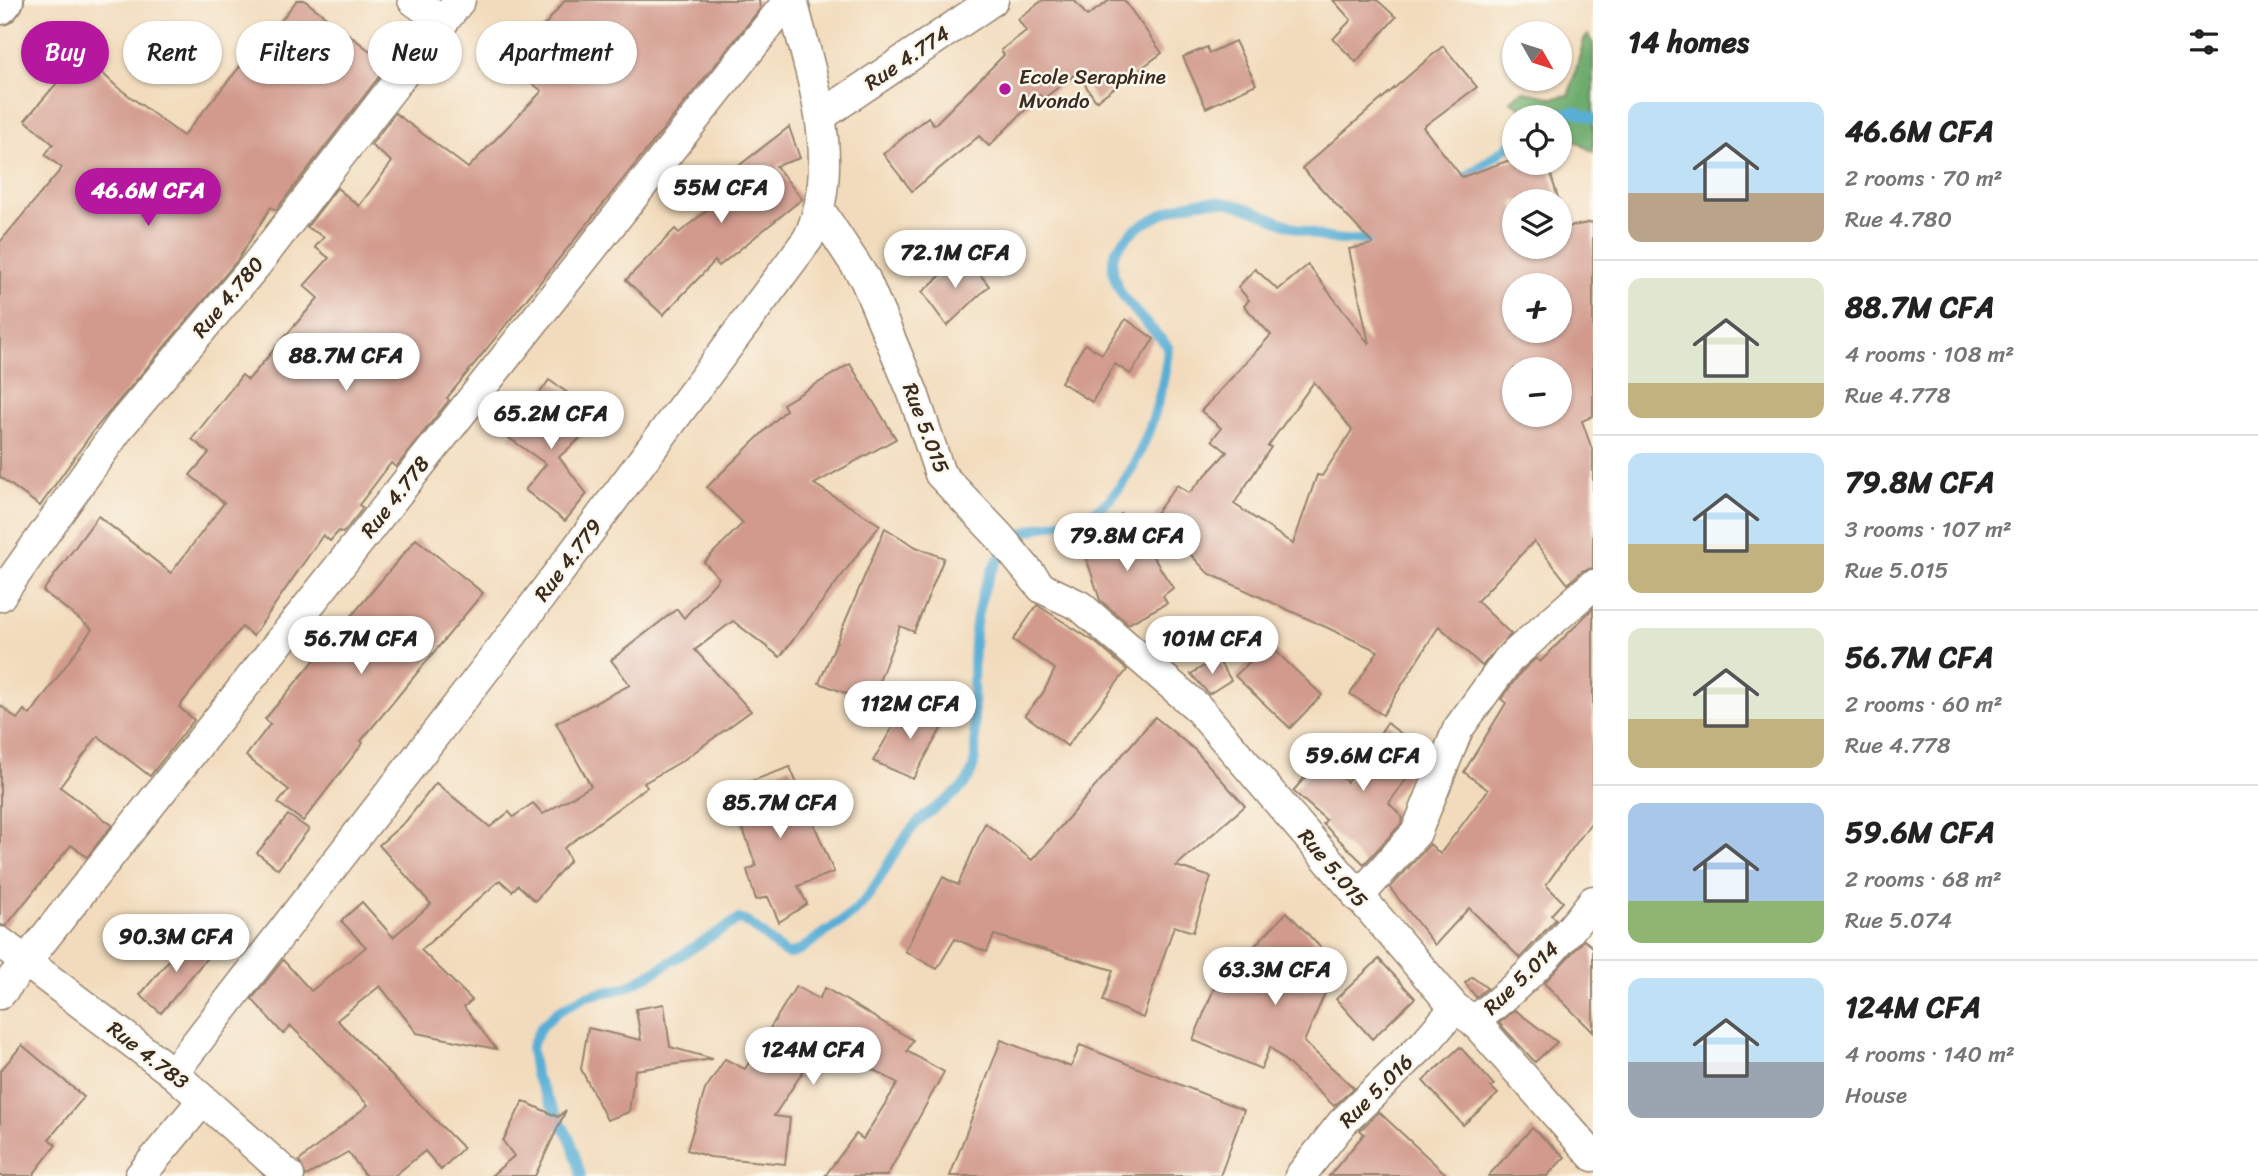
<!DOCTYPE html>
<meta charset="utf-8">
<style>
body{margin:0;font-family:Sriracha,sans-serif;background:#f6f6f6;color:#222;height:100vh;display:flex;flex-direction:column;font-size:26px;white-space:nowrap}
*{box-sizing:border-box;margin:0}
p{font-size:23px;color:#767676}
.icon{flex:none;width:38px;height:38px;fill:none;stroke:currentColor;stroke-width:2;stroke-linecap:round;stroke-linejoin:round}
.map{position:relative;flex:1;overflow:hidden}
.sheet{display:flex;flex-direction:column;background:#fff;width:665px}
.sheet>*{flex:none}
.guide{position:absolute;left:21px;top:21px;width:665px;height:63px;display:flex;gap:14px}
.needle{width:46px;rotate:129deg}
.fabs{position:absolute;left:1502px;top:21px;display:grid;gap:14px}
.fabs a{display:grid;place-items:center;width:70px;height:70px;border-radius:50%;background:#fff;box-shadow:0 2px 5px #0004;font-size:35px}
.price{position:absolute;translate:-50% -60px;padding:0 16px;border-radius:24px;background:#fff;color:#222;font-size:23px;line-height:46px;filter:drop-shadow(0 2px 4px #0008)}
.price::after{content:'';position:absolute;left:50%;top:42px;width:21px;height:16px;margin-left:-10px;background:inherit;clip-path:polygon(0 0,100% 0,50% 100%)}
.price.current{background:#b5179e;color:#fff}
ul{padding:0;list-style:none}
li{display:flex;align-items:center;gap:21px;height:175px;padding:0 35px}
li+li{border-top:2px solid #e0e0e0}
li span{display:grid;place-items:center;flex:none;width:196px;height:140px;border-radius:14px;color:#555}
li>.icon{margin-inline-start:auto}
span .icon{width:84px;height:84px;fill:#fffc;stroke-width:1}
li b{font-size:30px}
h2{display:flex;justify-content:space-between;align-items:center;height:84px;padding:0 35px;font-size:30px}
.tag{padding:0 24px;border-radius:32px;background:#fff;box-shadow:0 2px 5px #0004;font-size:24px;line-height:63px}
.tag.current{background:#b5179e;color:#fff}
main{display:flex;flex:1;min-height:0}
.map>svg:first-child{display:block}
</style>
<main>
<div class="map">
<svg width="1593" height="1176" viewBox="0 0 1593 1176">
<rect width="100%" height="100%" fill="#fbf7ec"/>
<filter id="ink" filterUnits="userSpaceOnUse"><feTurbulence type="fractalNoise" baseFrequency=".0143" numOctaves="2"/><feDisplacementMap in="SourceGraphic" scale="14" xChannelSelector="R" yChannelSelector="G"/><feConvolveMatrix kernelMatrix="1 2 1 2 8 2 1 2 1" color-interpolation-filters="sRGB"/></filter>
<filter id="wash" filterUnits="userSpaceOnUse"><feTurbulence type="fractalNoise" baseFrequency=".00686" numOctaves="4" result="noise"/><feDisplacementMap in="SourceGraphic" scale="28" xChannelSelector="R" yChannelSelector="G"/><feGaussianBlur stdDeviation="1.57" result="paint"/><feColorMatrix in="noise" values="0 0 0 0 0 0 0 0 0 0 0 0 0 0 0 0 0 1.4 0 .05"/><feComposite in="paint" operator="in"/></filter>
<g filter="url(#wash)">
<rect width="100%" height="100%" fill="#f2dbbc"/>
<path fill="#6eac6e" stroke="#546b46" stroke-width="2" d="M 1588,35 L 1593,44 L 1593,152 L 1559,131 L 1559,117 L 1537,117 L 1510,101 L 1522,91 L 1554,98 L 1569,95 L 1584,40 Z"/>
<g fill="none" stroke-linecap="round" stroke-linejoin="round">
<g stroke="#58aed5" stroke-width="10">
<path d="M 1549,117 L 1574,111 L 1593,118"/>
<path d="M 1461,181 L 1514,142"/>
<path d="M 581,1176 L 571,1141 L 535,1075 L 531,1047 L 541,1027 L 557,1012 L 586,996 L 625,988 L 651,974 L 739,919 C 757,923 779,955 790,954 C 799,953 810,943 817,938 C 831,928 849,918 860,906 C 882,881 894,847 917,823 C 936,802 969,795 974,763 C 977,750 974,734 974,721 C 973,668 968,606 998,560 C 1027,516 1049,532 1089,514 C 1136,493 1165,394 1168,347 C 1147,320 1105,293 1114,255 C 1116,247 1125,240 1130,234 C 1137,226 1148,222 1157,217 C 1228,177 1262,224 1328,238 C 1346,242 1363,240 1381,237"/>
</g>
</g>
<g id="blocks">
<g fill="#d19a8c" fill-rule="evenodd">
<path d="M 297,0 L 304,0 L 388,65 L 276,210 L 271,207 L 237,261 L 94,430 L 40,506 L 0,477 L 0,242 L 62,168 L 45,155 L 53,144 L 25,120 L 82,54 L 116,86 L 183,136 L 242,64 L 245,67 Z"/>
<path d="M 565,0 L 759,0 L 760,9 L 447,398 L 449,400 L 396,467 L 391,463 L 359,505 L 363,508 L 343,533 L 339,531 L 330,541 L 323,535 L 253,636 L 242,627 L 179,707 L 194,720 L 150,776 L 98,736 L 60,787 L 112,825 L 87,857 L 71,845 L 6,926 L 0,925 L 0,705 L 17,719 L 24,710 L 30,715 L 92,629 L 43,591 L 98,516 L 171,573 L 224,503 L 190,475 L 209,453 L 192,439 L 242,375 L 248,380 L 318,298 L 304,286 L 329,258 L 315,247 L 324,237 L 307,227 L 337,188 L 359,206 L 392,162 L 371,145 L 395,113 L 468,168 L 542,91 L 511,67 Z"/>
<path d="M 1043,0 L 1074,0 L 1087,16 L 1110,0 L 1124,0 L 1162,53 L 1096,101 L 1077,73 L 1043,99 L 1040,95 L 989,146 L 979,136 L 912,191 L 883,154 L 928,117 L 934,125 L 1004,55 L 1001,50 L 1026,31 L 1018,19 Z"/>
<path d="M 1333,0 L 1377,0 L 1396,17 L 1356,62 L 1333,39 L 1351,20 Z"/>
<path d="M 1235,41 L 1256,84 L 1206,108 L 1183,57 L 1207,47 L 1209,53 Z"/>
<path d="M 1443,46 L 1477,87 L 1423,127 L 1462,177 L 1507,161 L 1547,163 L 1559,201 L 1514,201 L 1514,247 L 1559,247 L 1559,203 L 1567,227 L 1593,222 L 1593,416 L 1582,421 L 1593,452 L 1593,568 L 1582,571 L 1568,584 L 1534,541 L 1477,601 L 1511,634 L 1482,666 L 1439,626 L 1383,715 L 1350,694 L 1378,651 L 1208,573 L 1154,516 L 1177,485 L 1189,493 L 1227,452 L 1212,440 L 1221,428 L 1201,411 L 1271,335 L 1244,306 L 1249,300 L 1238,287 L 1255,269 L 1278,290 L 1308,265 L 1369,344 L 1349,249 L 1373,244 L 1302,168 ZM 1514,285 L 1559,285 L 1559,331 L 1514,331 ZM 1514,369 L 1559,369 L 1559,415 L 1514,415 ZM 1314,382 L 1352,430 L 1322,476 L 1317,475 L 1293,544 L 1234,504 L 1271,447 L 1268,446 Z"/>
<path d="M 789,127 L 800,158 L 776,166 L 802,199 L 719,266 L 715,261 L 663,315 L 626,280 L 675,229 L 679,233 L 733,189 L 727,182 L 721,185 L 719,181 Z"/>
<path d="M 967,258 L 989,286 L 947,326 L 922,292 L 958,260 L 961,263 Z"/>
<path d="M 1126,319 L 1154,339 L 1130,374 L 1115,364 L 1092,402 L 1061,382 L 1085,344 L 1102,354 Z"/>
<path d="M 850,364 L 896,439 L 814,484 L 880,525 L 780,657 L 733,621 L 695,650 L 751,711 L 682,761 L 644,783 L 647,787 L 564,848 L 570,860 L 535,901 L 518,885 L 512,891 L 500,880 L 421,950 L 472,1000 L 464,1007 L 496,1049 L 417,1033 L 380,986 L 337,1020 L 463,1148 L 441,1170 L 425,1151 L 394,1176 L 366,1176 L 348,1152 L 306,1176 L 299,1161 L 368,1105 L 291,1026 L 283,1034 L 252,999 L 283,960 L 311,991 L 366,947 L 341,921 L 362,902 L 393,937 L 431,904 L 379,845 L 406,821 L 436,783 L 490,827 L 509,812 L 513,817 L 533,803 L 543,814 L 591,786 L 556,723 L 630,685 L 611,660 L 677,609 L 684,618 L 719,578 L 704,562 L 743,523 L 707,487 L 786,410 L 783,404 Z"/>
<path d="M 549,380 L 572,396 L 558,416 L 585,434 L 559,457 L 587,494 L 565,521 L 525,490 L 546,464 L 509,438 Z"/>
<path d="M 1121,514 L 1139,535 L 1173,588 L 1163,596 L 1167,603 L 1128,624 L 1100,600 L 1085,554 Z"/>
<path d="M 885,528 L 916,547 L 944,558 L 914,632 L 900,626 L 871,703 L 819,683 Z"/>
<path d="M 416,539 L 483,593 L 361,741 L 363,743 L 303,821 L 278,803 L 289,790 L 246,756 L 270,724 L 265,719 Z"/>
<path d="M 1037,605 L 1095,642 L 1127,670 L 1067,746 L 1025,715 L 1043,693 L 1055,669 L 1013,640 Z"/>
<path d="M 1593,608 L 1593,820 L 1546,885 L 1563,902 L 1551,915 L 1556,919 L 1520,958 L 1469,908 L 1435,945 L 1390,888 L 1430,844 L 1440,854 L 1488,790 L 1464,772 L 1506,703 L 1501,699 L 1521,672 L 1536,658 L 1540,662 Z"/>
<path d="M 1268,644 L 1322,695 L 1290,728 L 1235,676 Z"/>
<path d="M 1217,658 L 1231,680 L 1209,694 L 1191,674 Z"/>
<path d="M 906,704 L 946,720 L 913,779 L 873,761 Z"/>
<path d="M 1155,717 L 1195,750 L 1245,806 L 1176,866 L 1211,877 L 1193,932 L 1174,926 L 1143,1018 L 1103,1001 L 1113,970 L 994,935 L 987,952 L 955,939 L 937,969 L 905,951 L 943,877 L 958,885 L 985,823 L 1032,860 Z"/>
<path d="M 1387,723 L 1426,752 L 1389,803 L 1403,818 L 1401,824 L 1364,864 L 1323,824 L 1326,820 L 1293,791 L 1321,759 L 1347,782 Z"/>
<path d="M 790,767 L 834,872 L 798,886 L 807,904 L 779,922 L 768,897 L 756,900 L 747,870 L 756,866 L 729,789 Z"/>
<path d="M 288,815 L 309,829 L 278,869 L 257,853 Z"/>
<path d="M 1287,912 L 1337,965 L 1304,1042 L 1354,1088 L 1334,1106 L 1270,1047 L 1261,1069 L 1193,1040 L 1219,976 L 1224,978 Z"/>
<path d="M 190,935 L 211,953 L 161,1013 L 140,995 Z"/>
<path d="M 1584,940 L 1593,947 L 1593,1032 L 1544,983 Z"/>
<path d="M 1379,959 L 1415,998 L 1372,1039 L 1336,999 Z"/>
<path d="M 1472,977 L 1487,988 L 1476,997 L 1465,983 Z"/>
<path d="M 796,986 L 819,999 L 825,988 L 913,1040 L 907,1051 L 944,1072 L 887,1176 L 825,1176 L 856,1134 L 863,1139 L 898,1083 L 822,1042 L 774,1116 L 790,1118 L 785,1164 L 710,1157 L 687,1150 L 705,1090 L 725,1059 L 745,1069 Z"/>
<path d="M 664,1004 L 670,1047 L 713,1059 L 635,1070 L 629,1112 L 607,1120 L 581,1069 L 588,1028 L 641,1040 L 636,1009 Z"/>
<path d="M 1515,1010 L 1557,1042 L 1535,1062 L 1499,1023 Z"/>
<path d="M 1001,1040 L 1071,1067 L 1080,1045 L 1244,1110 L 1220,1176 L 950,1176 Z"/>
<path d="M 22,1045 L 84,1097 L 49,1139 L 56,1145 L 32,1176 L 0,1176 L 0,1071 Z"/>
<path d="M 1460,1047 L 1494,1085 L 1491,1087 L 1498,1094 L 1463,1125 L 1423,1081 Z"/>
<path d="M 523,1101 L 558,1117 L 566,1110 L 535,1176 L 491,1176 L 514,1156 L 503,1141 Z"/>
<path d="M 1379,1112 L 1395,1127 L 1448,1176 L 1329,1176 L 1364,1134 L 1360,1130 Z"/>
<path d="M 1532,1128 L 1565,1157 L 1547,1176 L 1488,1176 Z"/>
</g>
</g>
</g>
<g filter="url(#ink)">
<use href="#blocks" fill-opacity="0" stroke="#96826d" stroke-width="2"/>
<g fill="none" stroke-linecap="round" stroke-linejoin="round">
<defs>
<g id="street">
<path d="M 413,0 L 442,21"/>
<path d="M 821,116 L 993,0"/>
<path d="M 821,212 L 865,279 L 913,393 L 940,474 L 999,536 L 1042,588 L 1080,606 L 1197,707 L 1455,1008 L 1474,1021 L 1593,1156"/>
<path d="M 0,596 L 121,425 L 256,265 L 460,0"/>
<path d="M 1358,897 L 1416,833 L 1458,729 L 1508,660 L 1593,585"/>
<path d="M 0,942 L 173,1073 L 289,1176"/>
<path d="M 0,994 L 789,0"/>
<path d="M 1474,1021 C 1519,987 1559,946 1593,901"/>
<path d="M 173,1073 L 515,631 L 808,239 C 844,163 811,77 792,0"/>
<path d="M 140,1176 L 203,1100"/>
<path d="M 1300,1176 L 1342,1123 L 1424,1044 L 1455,1008"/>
</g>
<path id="secondary" d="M 0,5 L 4,0"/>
</defs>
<use href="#street" stroke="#96826d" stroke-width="33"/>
<use href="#secondary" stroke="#96826d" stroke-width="42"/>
<use href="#street" stroke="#fff" stroke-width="30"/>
<use href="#secondary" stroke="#fff" stroke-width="38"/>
</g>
</g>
<circle fill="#b5179e" stroke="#fbf7ec" stroke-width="2.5" cx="1005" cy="89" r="7"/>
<g text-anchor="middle" stroke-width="5" stroke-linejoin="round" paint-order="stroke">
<g font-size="21" fill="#3b2a1e" stroke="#fbf7ec">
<text transform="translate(907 58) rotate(-34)" y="7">Rue 4.774</text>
<text transform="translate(228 297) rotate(-50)" y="7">Rue 4.780</text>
<text transform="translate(926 428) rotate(69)" y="7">Rue 5.015</text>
<text transform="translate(395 497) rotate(-52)" y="7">Rue 4.778</text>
<text transform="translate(568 560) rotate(-53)" y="7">Rue 4.779</text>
<text transform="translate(1333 868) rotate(50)" y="7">Rue 5.015</text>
<text transform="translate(1521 978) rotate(-44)" y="7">Rue 5.014</text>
<text transform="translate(148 1055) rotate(38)" y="7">Rue 4.783</text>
<text transform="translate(1376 1091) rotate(-45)" y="7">Rue 5.016</text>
</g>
<g font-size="21" fill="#3b2a1e" stroke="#fbf7ec" text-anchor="start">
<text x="1019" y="84">Ecole Seraphine<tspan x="1019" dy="24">Mvondo</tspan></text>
</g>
</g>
</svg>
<div class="fabs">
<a><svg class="needle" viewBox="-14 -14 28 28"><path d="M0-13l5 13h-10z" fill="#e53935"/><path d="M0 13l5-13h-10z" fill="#767676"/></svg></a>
<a><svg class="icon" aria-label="locate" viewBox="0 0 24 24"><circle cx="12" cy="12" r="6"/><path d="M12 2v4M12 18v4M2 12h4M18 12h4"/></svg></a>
<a><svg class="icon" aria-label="layers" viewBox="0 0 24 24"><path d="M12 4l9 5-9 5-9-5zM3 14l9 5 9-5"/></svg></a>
<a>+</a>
<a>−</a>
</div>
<b class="price" style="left:721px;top:225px">55M CFA</b>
<b class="price current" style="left:148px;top:228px">46.6M CFA</b>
<b class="price" style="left:955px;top:290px">72.1M CFA</b>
<b class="price" style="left:346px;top:393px">88.7M CFA</b>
<b class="price" style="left:551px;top:451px">65.2M CFA</b>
<b class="price" style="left:1127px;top:573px">79.8M CFA</b>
<b class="price" style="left:361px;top:676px">56.7M CFA</b>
<b class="price" style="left:1212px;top:676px">101M CFA</b>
<b class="price" style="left:910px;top:741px">112M CFA</b>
<b class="price" style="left:1363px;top:793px">59.6M CFA</b>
<b class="price" style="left:780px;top:840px">85.7M CFA</b>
<b class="price" style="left:176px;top:974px">90.3M CFA</b>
<b class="price" style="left:1275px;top:1007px">63.3M CFA</b>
<b class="price" style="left:813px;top:1087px">124M CFA</b>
<div class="guide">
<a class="tag current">Buy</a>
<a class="tag">Rent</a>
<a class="tag">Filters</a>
<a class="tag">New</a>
<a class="tag">Apartment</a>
</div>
</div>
<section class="sheet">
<h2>14 homes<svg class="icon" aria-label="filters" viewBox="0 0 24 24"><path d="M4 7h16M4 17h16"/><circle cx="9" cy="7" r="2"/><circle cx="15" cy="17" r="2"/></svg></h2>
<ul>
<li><span style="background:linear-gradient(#bfe0f5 65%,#b9a48a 0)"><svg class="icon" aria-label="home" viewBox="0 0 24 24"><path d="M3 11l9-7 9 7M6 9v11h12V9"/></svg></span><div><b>46.6M CFA</b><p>2 rooms · 70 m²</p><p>Rue 4.780</p></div></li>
<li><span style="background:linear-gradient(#dfe7d0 75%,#c2b280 0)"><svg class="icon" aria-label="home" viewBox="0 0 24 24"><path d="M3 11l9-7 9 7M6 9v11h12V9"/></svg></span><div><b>88.7M CFA</b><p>4 rooms · 108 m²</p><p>Rue 4.778</p></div></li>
<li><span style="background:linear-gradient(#bfe0f5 65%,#c2b280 0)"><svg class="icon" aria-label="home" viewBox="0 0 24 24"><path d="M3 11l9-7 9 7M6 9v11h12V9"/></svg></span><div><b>79.8M CFA</b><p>3 rooms · 107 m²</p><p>Rue 5.015</p></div></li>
<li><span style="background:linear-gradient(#dfe7d0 65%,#c2b280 0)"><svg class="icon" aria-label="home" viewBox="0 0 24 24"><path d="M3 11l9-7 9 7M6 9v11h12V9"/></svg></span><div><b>56.7M CFA</b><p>2 rooms · 60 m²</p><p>Rue 4.778</p></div></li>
<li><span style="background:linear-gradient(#a9c7e8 70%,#8fb573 0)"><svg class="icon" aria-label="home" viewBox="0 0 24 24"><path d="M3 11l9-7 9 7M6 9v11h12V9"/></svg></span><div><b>59.6M CFA</b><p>2 rooms · 68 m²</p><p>Rue 5.074</p></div></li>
<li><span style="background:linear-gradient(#bfe0f5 60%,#9aa5b1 0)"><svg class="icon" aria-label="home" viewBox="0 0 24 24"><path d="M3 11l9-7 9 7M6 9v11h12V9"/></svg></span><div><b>124M CFA</b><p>4 rooms · 140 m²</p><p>House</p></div></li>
</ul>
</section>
</main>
